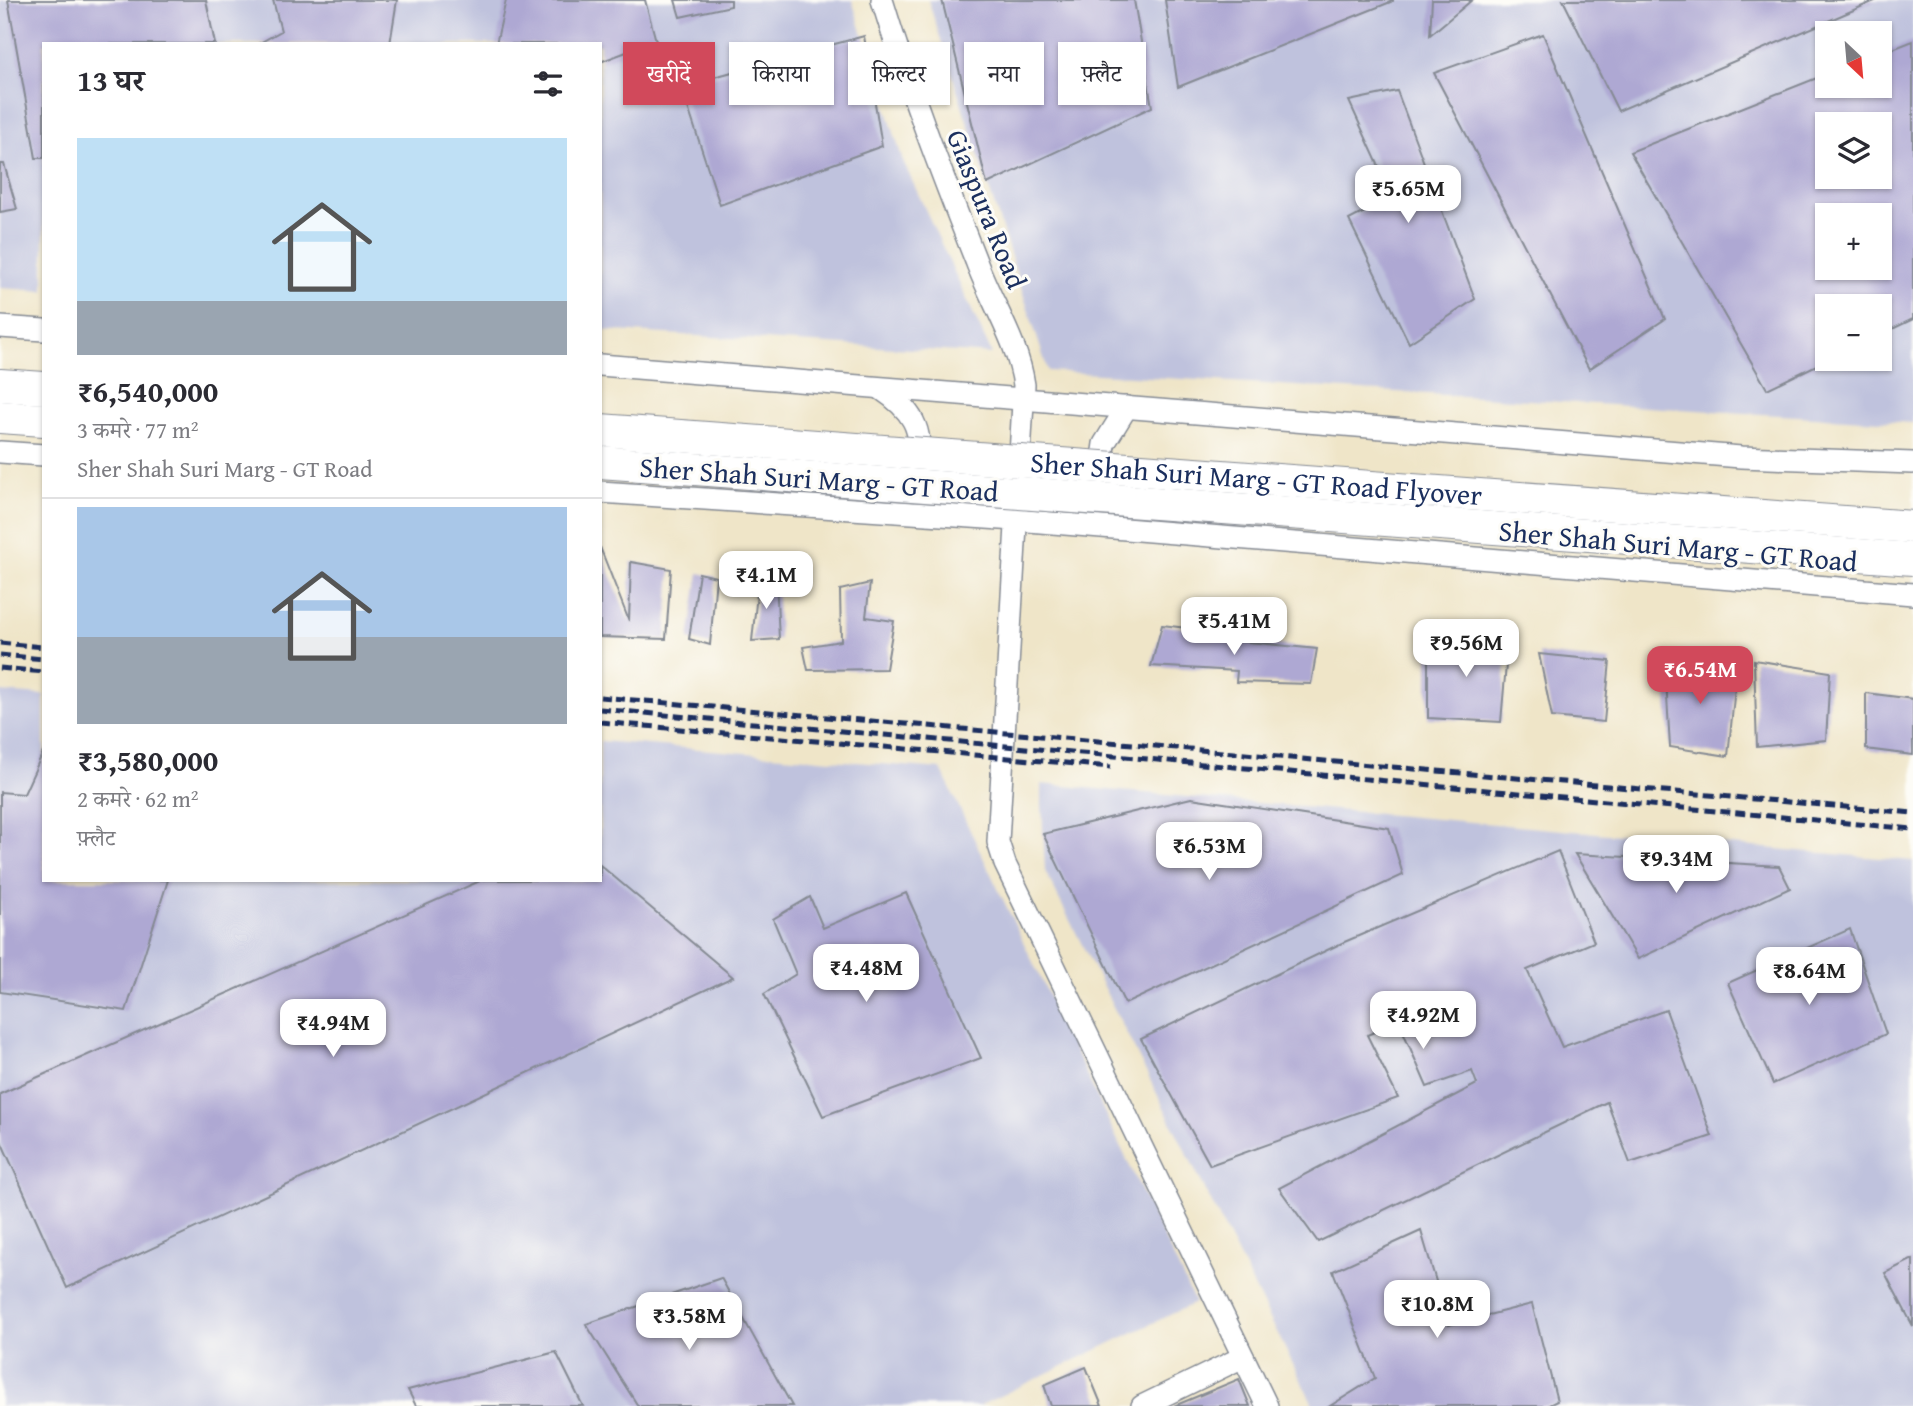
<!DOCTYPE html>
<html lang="hi">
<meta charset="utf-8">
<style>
body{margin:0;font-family:"Gentium Book Plus","Noto Serif Devanagari",serif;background:#f2f2f3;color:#2b2b33;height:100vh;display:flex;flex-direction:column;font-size:26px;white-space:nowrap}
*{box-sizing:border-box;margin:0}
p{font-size:23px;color:#7c7c81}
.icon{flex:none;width:38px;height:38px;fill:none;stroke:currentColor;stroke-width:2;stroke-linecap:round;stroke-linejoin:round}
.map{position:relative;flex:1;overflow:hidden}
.sheet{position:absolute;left:42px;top:42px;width:560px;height:840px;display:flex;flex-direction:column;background:#fff;border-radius:0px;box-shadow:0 2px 5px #0004}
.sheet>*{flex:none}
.guide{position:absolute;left:623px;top:42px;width:665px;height:63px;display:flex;gap:14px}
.needle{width:46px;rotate:154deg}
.buttons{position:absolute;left:1815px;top:21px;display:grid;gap:14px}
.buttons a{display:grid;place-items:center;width:77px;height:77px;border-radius:0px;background:#fff;box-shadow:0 2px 5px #0004;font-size:35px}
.price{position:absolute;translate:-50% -60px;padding:0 16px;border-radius:14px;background:#fff;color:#222;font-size:23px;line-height:46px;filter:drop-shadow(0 2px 4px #0008)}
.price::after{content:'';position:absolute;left:50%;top:42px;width:21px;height:16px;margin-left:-10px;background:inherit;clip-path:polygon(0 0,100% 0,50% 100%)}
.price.active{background:#d1495b;color:#fff}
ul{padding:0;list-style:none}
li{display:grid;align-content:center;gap:14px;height:371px;padding:0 35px}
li+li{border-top:2px solid #e1e1e2}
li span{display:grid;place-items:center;height:217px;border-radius:0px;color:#555}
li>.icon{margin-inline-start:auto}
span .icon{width:126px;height:126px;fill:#fffc;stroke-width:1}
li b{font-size:30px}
h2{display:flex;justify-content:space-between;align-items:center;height:84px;padding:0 35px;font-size:30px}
.chip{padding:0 24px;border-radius:0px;background:#fff;box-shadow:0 2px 5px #0004;font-size:24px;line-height:63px}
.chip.active{background:#d1495b;color:#fff}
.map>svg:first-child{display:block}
</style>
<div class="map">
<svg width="1913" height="1406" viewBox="0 0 1913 1406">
<rect width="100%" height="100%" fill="#fdfcf7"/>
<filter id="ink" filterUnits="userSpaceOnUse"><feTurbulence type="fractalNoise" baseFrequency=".0143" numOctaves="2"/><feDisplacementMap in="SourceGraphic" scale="14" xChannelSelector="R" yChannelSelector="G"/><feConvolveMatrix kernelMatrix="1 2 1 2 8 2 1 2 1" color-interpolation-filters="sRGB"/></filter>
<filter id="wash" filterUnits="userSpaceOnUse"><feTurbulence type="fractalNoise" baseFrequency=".00686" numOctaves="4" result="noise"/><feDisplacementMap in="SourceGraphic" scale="28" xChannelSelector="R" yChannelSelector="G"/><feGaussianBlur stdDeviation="1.57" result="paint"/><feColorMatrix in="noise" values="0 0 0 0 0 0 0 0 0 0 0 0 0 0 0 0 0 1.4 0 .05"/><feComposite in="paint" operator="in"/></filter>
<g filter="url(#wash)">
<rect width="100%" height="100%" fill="#efe5c8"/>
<g fill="#bfc2dd" fill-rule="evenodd">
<path d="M 0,0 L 852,0 L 903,161 L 992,354 L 600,330 L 600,44 L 44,44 L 44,291 L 0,288 Z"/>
<path d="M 928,0 L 1913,0 L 1913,423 L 1048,371 ZM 1827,33 L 1880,33 L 1880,86 L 1827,86 ZM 1827,124 L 1880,124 L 1880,177 L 1827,177 ZM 1827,215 L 1880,215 L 1880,268 L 1827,268 ZM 1827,306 L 1880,306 L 1880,359 L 1827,359 Z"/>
<path d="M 0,692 L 44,695 L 44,880 L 600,880 L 600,741 L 941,769 L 1195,1303 L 979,1406 L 0,1406 Z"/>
<path d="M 1041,784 L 1913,861 L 1913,1406 L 1314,1406 L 1045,871 Z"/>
</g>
<g id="blocks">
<g fill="#aea8d3" fill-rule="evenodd">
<path d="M 8,0 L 206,0 L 215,44 L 44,44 L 44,158 L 36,158 Z"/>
<path d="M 273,0 L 397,0 L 390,44 L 258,44 L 281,31 Z"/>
<path d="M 506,0 L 645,0 L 656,41 L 600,62 L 600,44 L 496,44 Z"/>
<path d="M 675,0 L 731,0 L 731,6 L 680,17 Z"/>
<path d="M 942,0 L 1134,0 L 1152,107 L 987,184 Z"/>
<path d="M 1165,0 L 1393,0 L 1393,1 L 1178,87 Z"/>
<path d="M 1432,0 L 1472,0 L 1430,35 Z"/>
<path d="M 1563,0 L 1877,0 L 1618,111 Z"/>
<path d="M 1543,34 L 1665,319 L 1589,369 L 1434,73 Z"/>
<path d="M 864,36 L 882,146 L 720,205 L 681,86 Z"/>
<path d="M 1913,41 L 1913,319 L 1880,335 L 1880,306 L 1827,306 L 1827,360 L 1767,389 L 1630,152 L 1827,74 L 1827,86 L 1880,86 L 1880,54 ZM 1827,124 L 1880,124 L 1880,177 L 1827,177 ZM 1827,215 L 1880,215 L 1880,268 L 1827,268 Z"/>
<path d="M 1397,91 L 1475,299 L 1409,343 L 1349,220 L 1393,197 L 1349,101 Z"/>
<path d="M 0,164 L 4,164 L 17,209 L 0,212 Z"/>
<path d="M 600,547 L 629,621 L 631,562 L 671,569 L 666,639 L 600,637 Z"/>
<path d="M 699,573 L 716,577 L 710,645 L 689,639 Z"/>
<path d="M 759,575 L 776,579 L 779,639 L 752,641 Z"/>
<path d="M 870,583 L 866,617 L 894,621 L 886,669 L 808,670 L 803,647 L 841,641 L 840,590 Z"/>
<path d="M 1162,625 L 1219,632 L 1219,639 L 1317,649 L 1311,684 L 1236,682 L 1237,671 L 1151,666 Z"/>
<path d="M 1428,636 L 1508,642 L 1501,722 L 1428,718 Z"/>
<path d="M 1539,654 L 1610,661 L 1604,722 L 1552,717 Z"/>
<path d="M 1754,660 L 1830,672 L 1826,740 L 1757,747 Z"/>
<path d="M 1665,662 L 1737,667 L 1728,756 L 1670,747 Z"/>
<path d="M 1866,693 L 1913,699 L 1913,755 L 1866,749 Z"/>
<path d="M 44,750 L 44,880 L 168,880 L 126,1011 L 0,992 L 0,792 L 24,794 Z"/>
<path d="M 1191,798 L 1389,828 L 1403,875 L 1125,1004 L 1043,834 Z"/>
<path d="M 1558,851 L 1594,942 L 1527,970 L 1562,1047 L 1666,1010 L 1712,1136 L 1630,1163 L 1607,1102 L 1318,1242 L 1279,1188 L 1477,1084 L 1472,1071 L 1427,1087 L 1399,1022 L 1367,1035 L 1398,1098 L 1210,1165 L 1141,1039 L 1342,943 Z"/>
<path d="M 1575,854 L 1779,866 L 1790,888 L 1638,959 Z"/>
<path d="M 600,865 L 733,977 L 67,1288 L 0,1139 L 0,1094 L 482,880 L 600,880 Z"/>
<path d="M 906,893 L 981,1058 L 823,1116 L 764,994 L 796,974 L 773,919 L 810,897 L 823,928 Z"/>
<path d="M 1850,929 L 1886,1034 L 1773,1084 L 1728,983 Z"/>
<path d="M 1421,1231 L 1449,1325 L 1532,1304 L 1557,1401 L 1547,1406 L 1330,1406 L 1375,1378 L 1333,1271 Z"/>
<path d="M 1913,1259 L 1913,1326 L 1885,1273 Z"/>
<path d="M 721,1278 L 792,1406 L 638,1406 L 586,1324 Z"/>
<path d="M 556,1352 L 583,1406 L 416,1406 L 408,1390 Z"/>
<path d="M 1086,1367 L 1102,1406 L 1051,1406 L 1044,1385 Z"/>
<path d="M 1239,1379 L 1250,1406 L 1174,1406 Z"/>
</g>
</g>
</g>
<g filter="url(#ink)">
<use href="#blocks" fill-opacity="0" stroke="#858a93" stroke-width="2"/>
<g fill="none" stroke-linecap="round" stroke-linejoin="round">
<defs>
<g id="minor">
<path d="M 882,0 C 909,89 942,175 976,261 C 991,302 1018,342 1024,385 L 998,842 L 1005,864 L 1267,1406"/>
<path d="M 0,327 L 44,330"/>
<path d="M 600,365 L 1741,457 L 1913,463"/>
<path d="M 881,389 C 911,409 925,429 917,466"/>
<path d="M 0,452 L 44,455"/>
<path d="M 1099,479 L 1104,444 L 1127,407"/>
<path d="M 600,492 L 1016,520 L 1913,594"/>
<path d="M 1142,1406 L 1243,1357"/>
</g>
<g id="highway">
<path d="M 0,385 L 44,388"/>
<path d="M 0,417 L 44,420"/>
</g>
</defs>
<use href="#minor" stroke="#858a93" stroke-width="24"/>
<use href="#highway" stroke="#858a93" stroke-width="34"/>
<use href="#minor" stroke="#fff" stroke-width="21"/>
<use href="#highway" stroke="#fff" stroke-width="32"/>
<g stroke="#1b2f5e" stroke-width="5" stroke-dasharray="10 5" stroke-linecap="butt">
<path d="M 0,643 L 44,647"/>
<path d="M 0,655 L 44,659"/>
<path d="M 0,668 L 44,672"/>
<path d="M 600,697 L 1913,813"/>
<path d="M 600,709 L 1913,829"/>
<path d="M 600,722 L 1111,767"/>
</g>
<defs>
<g id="highway-bridge">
<path id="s1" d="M 600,430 L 1913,527"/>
<path d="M 600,462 L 1913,559"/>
</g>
</defs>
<use href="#highway-bridge" stroke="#858a93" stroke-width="34" stroke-linecap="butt"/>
<use href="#highway-bridge" stroke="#fff" stroke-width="32"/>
</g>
</g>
<g text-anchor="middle" stroke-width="6" stroke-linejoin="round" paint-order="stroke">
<g font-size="28" fill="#1b2f5e" stroke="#fdfcf7">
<text transform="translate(987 209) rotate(68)" y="10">Giaspura Road</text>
<text transform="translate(819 479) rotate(4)" y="10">Sher Shah Suri Marg - GT Road</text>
<text dy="10" stroke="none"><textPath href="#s1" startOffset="658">Sher Shah Suri Marg - GT Road Flyover</textPath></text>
<text transform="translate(1678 546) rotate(5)" y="10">Sher Shah Suri Marg - GT Road</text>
</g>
</g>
</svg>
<div class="buttons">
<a><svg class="needle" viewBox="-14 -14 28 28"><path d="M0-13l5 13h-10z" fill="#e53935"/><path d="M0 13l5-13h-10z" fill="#7c7c81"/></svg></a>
<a><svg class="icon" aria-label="layers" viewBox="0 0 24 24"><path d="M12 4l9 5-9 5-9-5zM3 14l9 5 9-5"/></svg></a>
<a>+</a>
<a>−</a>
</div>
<b class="price" style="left:1408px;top:225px">₹5.65M</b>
<b class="price" style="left:766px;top:611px">₹4.1M</b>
<b class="price" style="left:1234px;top:657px">₹5.41M</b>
<b class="price" style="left:1466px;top:679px">₹9.56M</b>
<b class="price active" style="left:1700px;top:706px">₹6.54M</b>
<b class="price" style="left:1209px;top:882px">₹6.53M</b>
<b class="price" style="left:1676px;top:895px">₹9.34M</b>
<b class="price" style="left:866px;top:1004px">₹4.48M</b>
<b class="price" style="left:1809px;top:1007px">₹8.64M</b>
<b class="price" style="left:1423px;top:1051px">₹4.92M</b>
<b class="price" style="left:333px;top:1059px">₹4.94M</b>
<b class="price" style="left:1437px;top:1340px">₹10.8M</b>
<b class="price" style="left:689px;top:1352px">₹3.58M</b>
<div class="guide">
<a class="chip active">खरीदें</a>
<a class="chip">किराया</a>
<a class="chip">फ़िल्टर</a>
<a class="chip">नया</a>
<a class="chip">फ़्लैट</a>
</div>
<section class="sheet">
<h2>13 घर<svg class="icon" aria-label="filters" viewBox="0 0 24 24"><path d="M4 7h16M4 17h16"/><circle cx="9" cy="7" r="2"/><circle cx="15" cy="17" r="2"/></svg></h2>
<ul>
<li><span style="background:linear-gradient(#bfe0f5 75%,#9aa5b1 0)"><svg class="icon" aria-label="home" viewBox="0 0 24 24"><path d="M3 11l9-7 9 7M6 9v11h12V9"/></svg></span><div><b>₹6,540,000</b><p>3 कमरे · 77 m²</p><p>Sher Shah Suri Marg - GT Road</p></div></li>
<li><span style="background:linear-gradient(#a9c7e8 60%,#9aa5b1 0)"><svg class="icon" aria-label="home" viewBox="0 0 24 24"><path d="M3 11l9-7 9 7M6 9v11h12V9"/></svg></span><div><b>₹3,580,000</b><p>2 कमरे · 62 m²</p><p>फ़्लैट</p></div></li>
</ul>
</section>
</div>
